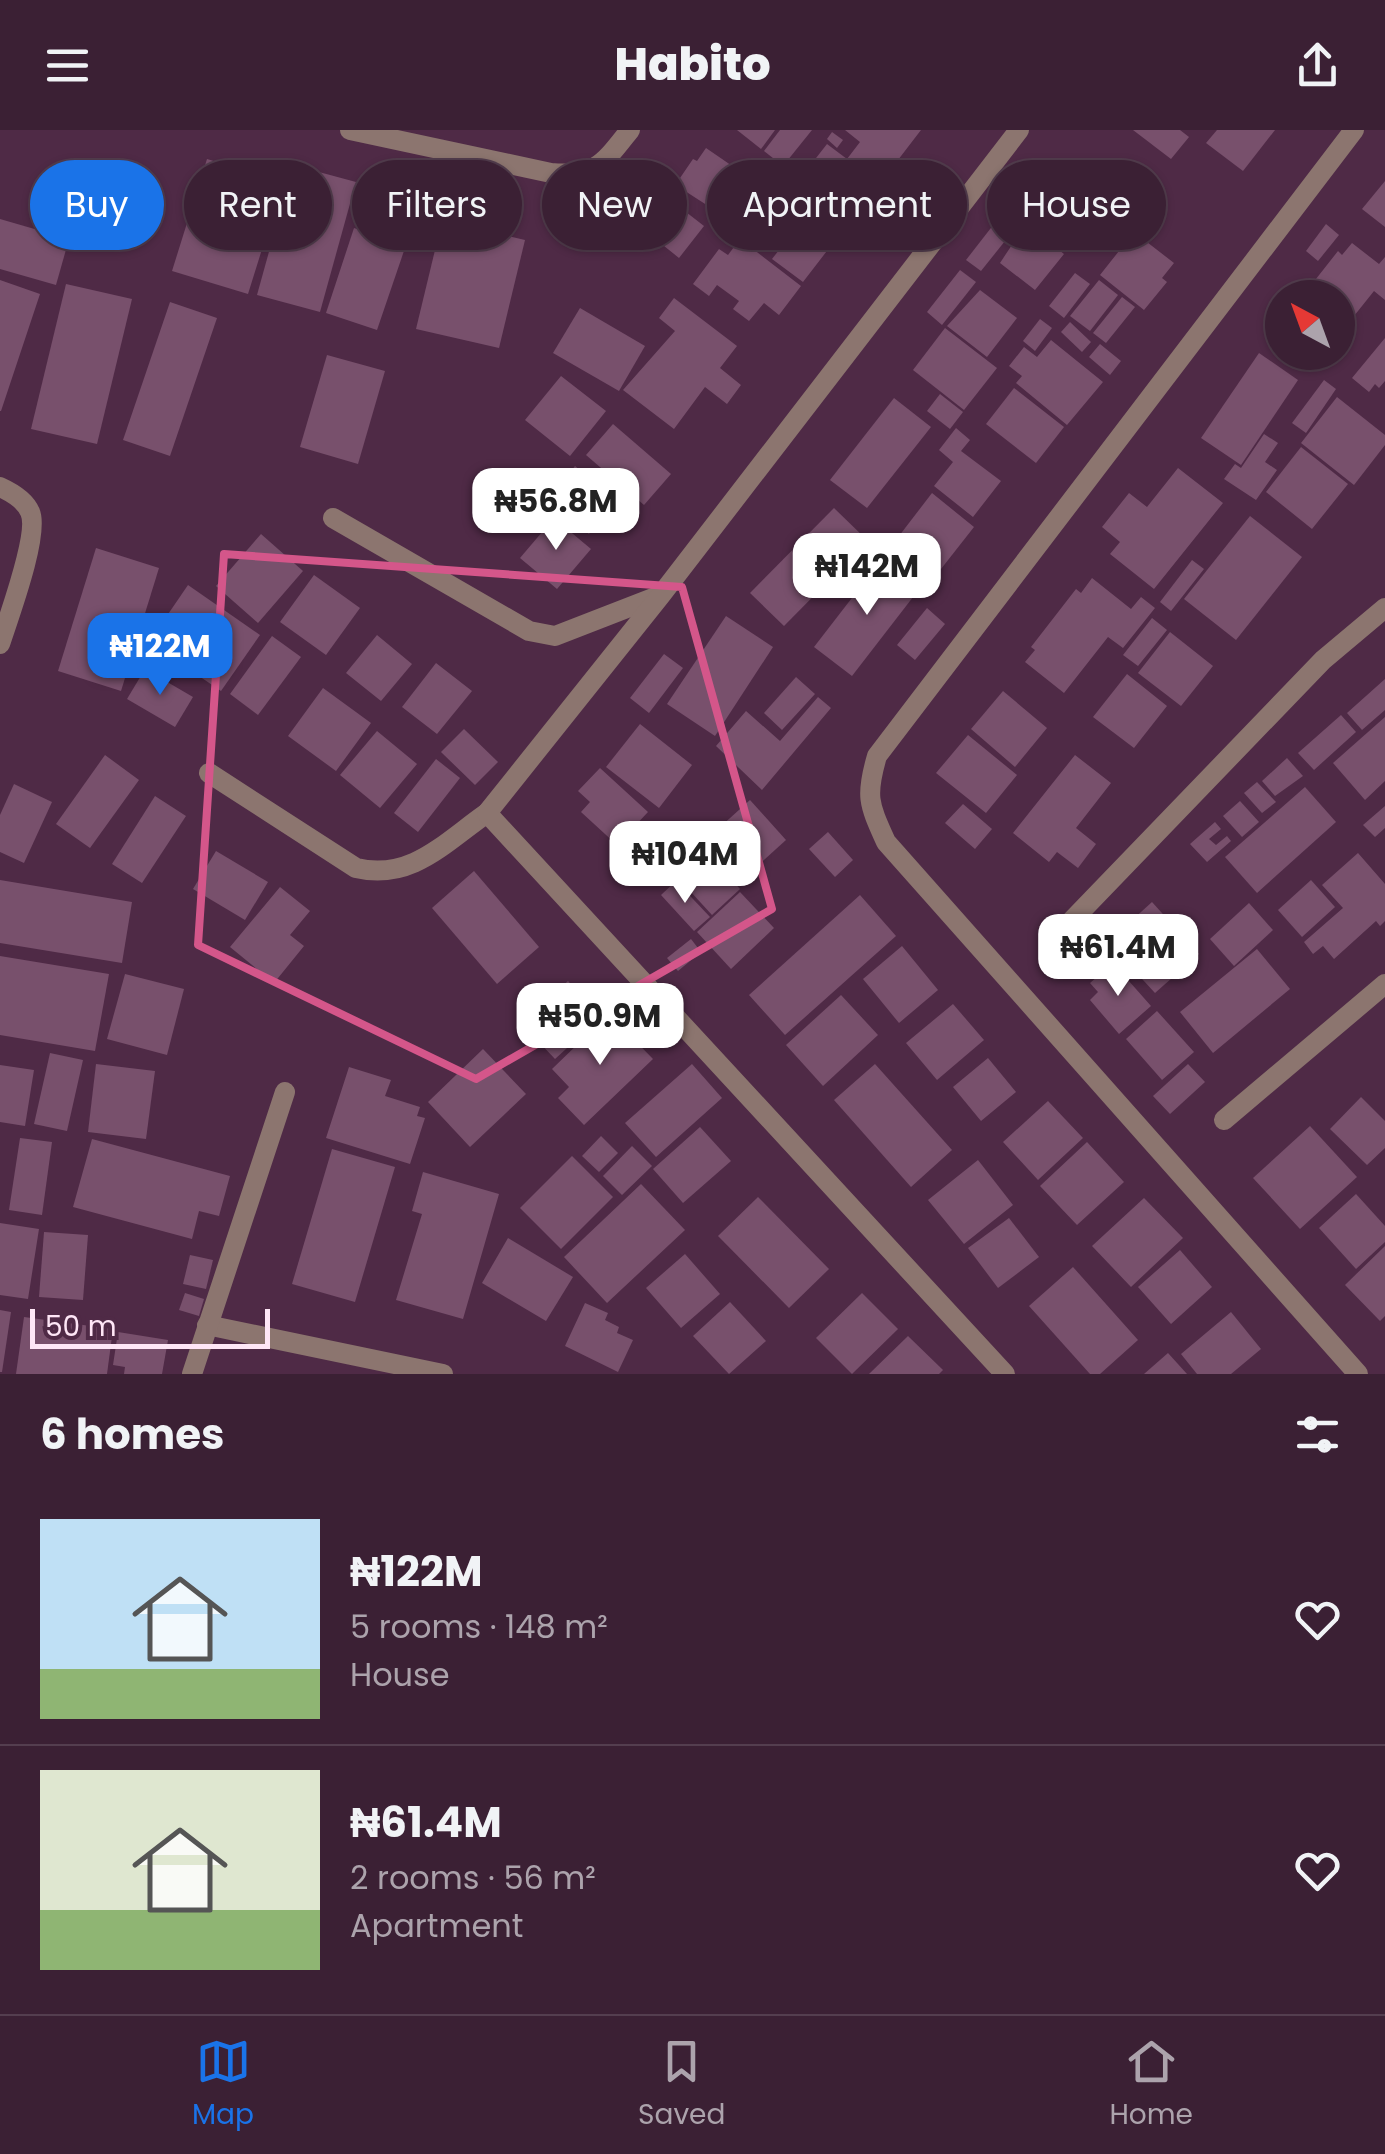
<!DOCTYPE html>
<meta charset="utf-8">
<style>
body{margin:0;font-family:Poppins,sans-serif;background:#42283c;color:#f1f3f6;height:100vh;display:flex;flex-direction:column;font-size:38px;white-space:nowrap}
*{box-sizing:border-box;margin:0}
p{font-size:32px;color:#aca3ac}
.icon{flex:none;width:55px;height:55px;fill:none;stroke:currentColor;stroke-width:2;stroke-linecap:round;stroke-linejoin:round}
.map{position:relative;height:1244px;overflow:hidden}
.details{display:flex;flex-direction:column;background:#3b2034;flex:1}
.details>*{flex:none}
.top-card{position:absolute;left:30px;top:30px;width:1325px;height:90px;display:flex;gap:20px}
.needle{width:65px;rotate:319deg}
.fabs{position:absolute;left:1265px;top:150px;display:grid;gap:20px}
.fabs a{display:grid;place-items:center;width:90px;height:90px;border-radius:50%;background:#3b2034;box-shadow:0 2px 8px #0004,0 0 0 2px #543e4f;font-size:50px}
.scale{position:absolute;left:30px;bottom:25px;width:240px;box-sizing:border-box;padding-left:10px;border:5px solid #fee6f6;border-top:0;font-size:28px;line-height:35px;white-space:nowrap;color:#fee6f6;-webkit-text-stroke:8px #4f2a46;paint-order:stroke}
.price{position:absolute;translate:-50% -85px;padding:0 22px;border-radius:20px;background:#fff;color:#222;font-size:32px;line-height:65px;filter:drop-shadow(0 2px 5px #0008)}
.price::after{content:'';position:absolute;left:50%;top:60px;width:30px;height:22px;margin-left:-15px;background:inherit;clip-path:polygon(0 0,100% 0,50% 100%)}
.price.current{background:#1a73e8;color:#fff}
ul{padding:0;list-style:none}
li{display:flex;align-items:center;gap:30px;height:250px;padding:0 40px}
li+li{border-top:2px solid #543e4f}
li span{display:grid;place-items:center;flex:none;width:280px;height:200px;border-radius:0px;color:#555}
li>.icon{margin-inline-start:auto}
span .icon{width:120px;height:120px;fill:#fffc;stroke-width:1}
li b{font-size:42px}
h2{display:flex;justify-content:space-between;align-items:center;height:120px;padding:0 40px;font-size:42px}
.tag{padding:0 35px;border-radius:45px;background:#3b2034;box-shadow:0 2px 8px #0004,0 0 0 2px #543e4f;font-size:35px;line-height:90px}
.tag.current{background:#1a73e8;color:#fff}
header{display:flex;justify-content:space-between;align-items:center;height:130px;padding:0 40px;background:#3b2034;font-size:45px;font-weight:800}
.tab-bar{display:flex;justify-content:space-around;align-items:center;height:140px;border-top:2px solid #543e4f;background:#3b2034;font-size:28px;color:#aca3ac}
.tab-bar a{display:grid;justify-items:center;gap:5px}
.tab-bar .current{color:#1a73e8}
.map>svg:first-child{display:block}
</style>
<header><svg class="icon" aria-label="menu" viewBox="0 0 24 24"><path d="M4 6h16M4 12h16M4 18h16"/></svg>Habito<svg class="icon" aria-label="share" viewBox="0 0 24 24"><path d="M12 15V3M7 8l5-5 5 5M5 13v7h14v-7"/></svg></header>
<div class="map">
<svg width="1385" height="1244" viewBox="0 0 1385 1244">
<rect width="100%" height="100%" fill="#4f2a46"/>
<g fill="#78506c">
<path d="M 737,0 L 775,0 L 761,19 Z"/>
<path d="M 780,0 L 812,0 L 783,36 L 764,21 Z"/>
<path d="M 845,0 L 921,0 L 855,86 L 802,46 L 827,14 L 847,29 L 860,12 Z"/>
<path d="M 1133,0 L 1180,0 L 1189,7 L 1171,29 Z"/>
<path d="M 1217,0 L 1275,0 L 1243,41 L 1206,13 Z"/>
<path d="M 832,2 L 843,10 L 837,18 L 827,9 Z"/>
<path d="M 706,18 L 741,42 L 716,81 L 671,52 L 676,45 L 680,48 L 693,29 L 697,31 Z"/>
<path d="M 207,29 L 283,52 L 248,164 L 172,141 Z"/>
<path d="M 1088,30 L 1114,52 L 1104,64 L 1078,43 Z"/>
<path d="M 293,35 L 356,52 L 320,182 L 257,165 Z"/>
<path d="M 757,35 L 772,47 L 739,89 L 724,76 Z"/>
<path d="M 1066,43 L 1110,78 L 1076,121 L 1033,86 Z"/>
<path d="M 1385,51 L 1385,97 L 1362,79 Z"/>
<path d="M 773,53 L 840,104 L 803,152 L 772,129 L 779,120 L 743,93 Z"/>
<path d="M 668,68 L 704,96 L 679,128 L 643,99 Z"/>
<path d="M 0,89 L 69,109 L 56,155 L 0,139 Z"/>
<path d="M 1029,89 L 1052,108 L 1049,112 L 1064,124 L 1035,160 L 1000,133 Z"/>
<path d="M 442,91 L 525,110 L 499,218 L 416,199 Z"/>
<path d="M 994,94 L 1009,106 L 981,141 L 966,130 Z"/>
<path d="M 1326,94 L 1339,105 L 1318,131 L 1306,121 Z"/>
<path d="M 354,98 L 406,115 L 377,200 L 326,183 Z"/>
<path d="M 1134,102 L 1174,133 L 1162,148 L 1167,152 L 1144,180 L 1100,145 Z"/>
<path d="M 740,109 L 801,156 L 779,185 L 764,173 L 749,191 L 733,179 L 739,171 L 717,155 L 709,166 L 693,154 L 719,119 L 728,125 Z"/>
<path d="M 1352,113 L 1379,134 L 1385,127 L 1385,170 L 1374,161 L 1338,206 L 1338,168 L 1301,168 L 1338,121 L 1342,125 Z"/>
<path d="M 960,140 L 976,152 L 942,195 L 927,182 Z"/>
<path d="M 1075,143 L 1090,154 L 1064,188 L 1049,176 Z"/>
<path d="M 0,150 L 40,164 L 1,281 L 0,281 Z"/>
<path d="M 1099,150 L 1118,165 L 1090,201 L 1070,186 Z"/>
<path d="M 66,154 L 132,169 L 97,314 L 31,299 Z"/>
<path d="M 980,160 L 1017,188 L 987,227 L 947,196 Z"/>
<path d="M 1122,167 L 1135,177 L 1106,213 L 1093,203 Z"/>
<path d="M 674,168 L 737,216 L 720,238 L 741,255 L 727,274 L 705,257 L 674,299 L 623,260 L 675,201 L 659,188 Z"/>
<path d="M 170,172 L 217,188 L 170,326 L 123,310 Z"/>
<path d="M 580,178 L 645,216 L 619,261 L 553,223 Z"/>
<path d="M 1040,189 L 1052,198 L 1035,221 L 1023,211 Z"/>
<path d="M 1070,192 L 1091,212 L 1082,222 L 1061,202 Z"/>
<path d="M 945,198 L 997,238 L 964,280 L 913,240 Z"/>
<path d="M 1385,208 L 1385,251 L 1379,258 L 1375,254 L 1369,262 L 1352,248 Z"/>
<path d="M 1051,210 L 1103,252 L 1067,295 L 1016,253 L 1022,246 L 1009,236 L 1024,217 L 1037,227 Z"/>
<path d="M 1100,214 L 1121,231 L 1110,245 L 1089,227 Z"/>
<path d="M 1259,223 L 1298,250 L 1241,335 L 1201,308 Z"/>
<path d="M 327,225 L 385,241 L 358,334 L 300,317 Z"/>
<path d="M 561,246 L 606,281 L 570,326 L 525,290 Z"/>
<path d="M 1324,250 L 1336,259 L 1306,303 L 1292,293 Z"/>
<path d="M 1014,258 L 1064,297 L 1036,333 L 986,294 Z"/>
<path d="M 940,264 L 963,282 L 950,299 L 927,281 Z"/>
<path d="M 1337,267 L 1385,305 L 1385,315 L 1354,355 L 1301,313 Z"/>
<path d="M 894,268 L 931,297 L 867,378 L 830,350 Z"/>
<path d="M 613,294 L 671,344 L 644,375 L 586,325 Z"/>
<path d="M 956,298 L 970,310 L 961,321 L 1001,351 L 973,387 L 934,356 L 953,332 L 939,320 Z"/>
<path d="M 1264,304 L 1278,313 L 1265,332 L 1277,340 L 1256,370 L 1224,349 L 1235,334 L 1241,338 Z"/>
<path d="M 1301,317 L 1348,354 L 1312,399 L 1266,362 Z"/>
<path d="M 575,336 L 616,369 L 589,404 L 547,372 L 532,392 L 496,366 L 515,341 L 551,367 Z"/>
<path d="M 1178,338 L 1223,373 L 1154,459 L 1110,424 L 1120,412 L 1102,397 L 1129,363 L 1147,377 Z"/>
<path d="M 932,363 L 974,397 L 941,439 L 899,406 Z"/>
<path d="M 834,378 L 868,411 L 784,496 L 750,463 Z"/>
<path d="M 1250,386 L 1302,427 L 1236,510 L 1184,469 Z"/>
<path d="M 554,388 L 591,419 L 557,459 L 520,428 Z"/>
<path d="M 261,404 L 303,441 L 258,493 L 216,456 Z"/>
<path d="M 96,418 L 159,438 L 121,561 L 58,541 Z"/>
<path d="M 882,429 L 920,458 L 852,546 L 814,517 Z"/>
<path d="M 1192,430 L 1204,439 L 1171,481 L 1160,472 Z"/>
<path d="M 314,445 L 360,478 L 326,525 L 280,492 Z"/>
<path d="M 1092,448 L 1131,479 L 1141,467 L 1155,478 L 1123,518 L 1108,507 L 1064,563 L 1025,532 L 1035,520 L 1031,517 L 1076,459 L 1081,463 Z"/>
<path d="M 188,455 L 260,505 L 221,561 L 149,512 Z"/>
<path d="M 927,478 L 945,494 L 915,530 L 897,515 Z"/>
<path d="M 726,486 L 773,517 L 715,606 L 667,574 Z"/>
<path d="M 1152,488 L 1167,500 L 1138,536 L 1123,525 Z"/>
<path d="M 1170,502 L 1213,536 L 1181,576 L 1138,543 Z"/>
<path d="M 377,505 L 412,534 L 381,571 L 346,543 Z"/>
<path d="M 272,506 L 301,527 L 258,585 L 230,564 Z"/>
<path d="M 664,524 L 683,538 L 649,583 L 630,568 Z"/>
<path d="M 436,533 L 472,561 L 437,604 L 402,577 Z"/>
<path d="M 145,539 L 193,567 L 175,597 L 127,569 Z"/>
<path d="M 1127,544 L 1167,576 L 1134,618 L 1093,587 Z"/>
<path d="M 796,547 L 815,564 L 782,600 L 764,583 Z"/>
<path d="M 1385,549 L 1385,580 L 1362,600 L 1347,583 Z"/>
<path d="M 323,558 L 371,593 L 336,641 L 288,606 Z"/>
<path d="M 1003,561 L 1047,598 L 1015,637 L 971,599 Z"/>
<path d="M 818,567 L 831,578 L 762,660 L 716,616 L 746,581 L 780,611 Z"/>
<path d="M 1341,585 L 1356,602 L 1314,640 L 1298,623 Z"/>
<path d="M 1385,587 L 1385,651 L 1365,670 L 1333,633 Z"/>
<path d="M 640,594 L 692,635 L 659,678 L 606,637 Z"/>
<path d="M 464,599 L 498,632 L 475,655 L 441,622 Z"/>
<path d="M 377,601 L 417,634 L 380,678 L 340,645 Z"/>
<path d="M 968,605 L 1017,645 L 986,683 L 936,643 Z"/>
<path d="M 105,625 L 139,650 L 90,718 L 56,694 Z"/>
<path d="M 1075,625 L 1111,653 L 1076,698 L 1096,714 L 1078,738 L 1057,722 L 1049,732 L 1013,703 Z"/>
<path d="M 1287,628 L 1303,646 L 1275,666 L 1262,651 Z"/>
<path d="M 436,629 L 460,648 L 418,702 L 394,683 Z"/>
<path d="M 600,638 L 648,682 L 617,715 L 581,682 L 590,672 L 578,661 Z"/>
<path d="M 1257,652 L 1276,672 L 1262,683 L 1244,663 Z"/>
<path d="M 14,654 L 52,672 L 24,733 L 0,722 L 0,685 Z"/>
<path d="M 1305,657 L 1336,692 L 1257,763 L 1225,727 Z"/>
<path d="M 155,666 L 186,686 L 142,753 L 112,734 Z"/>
<path d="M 750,670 L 786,710 L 745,747 L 709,707 Z"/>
<path d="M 1240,671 L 1259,692 L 1242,707 L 1223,686 Z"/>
<path d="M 963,674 L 992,699 L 975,719 L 945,693 Z"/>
<path d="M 1385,676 L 1385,698 L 1375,707 L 1363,695 Z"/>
<path d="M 1215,692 L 1221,699 L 1209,709 L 1216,715 L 1227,706 L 1231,711 L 1207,732 L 1190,714 Z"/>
<path d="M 662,694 L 682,715 L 640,754 L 620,733 Z"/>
<path d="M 828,702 L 853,730 L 835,747 L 809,719 Z"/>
<path d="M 216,721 L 268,752 L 245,790 L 193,759 Z"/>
<path d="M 708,723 L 740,759 L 712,785 L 679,749 Z"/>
<path d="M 1358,723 L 1385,754 L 1385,791 L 1380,796 L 1376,791 L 1334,829 L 1323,816 L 1313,824 L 1304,812 L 1343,778 L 1322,755 Z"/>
<path d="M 474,741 L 539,817 L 497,854 L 432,778 Z"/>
<path d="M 0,750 L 132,772 L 122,833 L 0,813 Z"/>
<path d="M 1311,750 L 1335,777 L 1302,807 L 1278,780 Z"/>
<path d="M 676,751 L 710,787 L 694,801 L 661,765 Z"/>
<path d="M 280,757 L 310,781 L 290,805 L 304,816 L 274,853 L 230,817 Z"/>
<path d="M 740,762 L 774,798 L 731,839 L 697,802 Z"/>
<path d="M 860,765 L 896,806 L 785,905 L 749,865 Z"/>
<path d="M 1152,772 L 1199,824 L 1155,863 L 1108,812 Z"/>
<path d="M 1249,773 L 1273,800 L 1234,836 L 1210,809 Z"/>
<path d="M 691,809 L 701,822 L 678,841 L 667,828 Z"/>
<path d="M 902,816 L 938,860 L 899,893 L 863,849 Z"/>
<path d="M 1257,819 L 1290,859 L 1213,923 L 1180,882 Z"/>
<path d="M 0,826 L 109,844 L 95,921 L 0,905 Z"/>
<path d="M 1113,833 L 1151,876 L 1119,904 L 1090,870 L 1098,862 L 1090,853 Z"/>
<path d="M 125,844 L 184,859 L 167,925 L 107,909 Z"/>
<path d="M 568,851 L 601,887 L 555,929 L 521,893 Z"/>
<path d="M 841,865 L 878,905 L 823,956 L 786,915 Z"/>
<path d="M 953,874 L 984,910 L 937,950 L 906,913 Z"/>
<path d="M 1157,881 L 1194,922 L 1162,950 L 1126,909 Z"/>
<path d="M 609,884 L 653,929 L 584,995 L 558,968 L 569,957 L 552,939 Z"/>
<path d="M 483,919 L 526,964 L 470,1017 L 428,972 Z"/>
<path d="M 50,923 L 83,930 L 67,1001 L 34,994 Z"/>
<path d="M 988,928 L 1016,962 L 981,991 L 953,957 Z"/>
<path d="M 96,934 L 155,941 L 146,1009 L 88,1002 Z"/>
<path d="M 692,934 L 722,968 L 656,1027 L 625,993 Z"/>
<path d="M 875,934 L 952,1020 L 911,1057 L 834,970 Z"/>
<path d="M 1188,934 L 1205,952 L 1170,984 L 1153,966 Z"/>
<path d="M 0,935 L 34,940 L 25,996 L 0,992 Z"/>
<path d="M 349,937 L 391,950 L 385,966 L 420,977 L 417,986 L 425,988 L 410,1034 L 326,1008 Z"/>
<path d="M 1361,967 L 1385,991 L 1385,1018 L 1367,1035 L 1330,999 Z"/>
<path d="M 1048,971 L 1083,1008 L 1038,1050 L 1003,1012 Z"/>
<path d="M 1310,996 L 1357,1047 L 1300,1099 L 1253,1048 Z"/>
<path d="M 700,997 L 731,1031 L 683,1073 L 653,1039 Z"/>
<path d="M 601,1006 L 618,1023 L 599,1042 L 582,1026 Z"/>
<path d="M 20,1008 L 52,1012 L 42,1085 L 9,1080 Z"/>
<path d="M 92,1009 L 230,1046 L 219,1086 L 199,1081 L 192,1109 L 73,1077 Z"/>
<path d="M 1087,1012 L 1124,1052 L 1077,1095 L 1040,1056 Z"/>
<path d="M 632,1016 L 652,1036 L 622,1065 L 603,1046 Z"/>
<path d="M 332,1019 L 395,1037 L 355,1172 L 292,1154 Z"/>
<path d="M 572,1026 L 613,1067 L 561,1119 L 520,1078 Z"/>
<path d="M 978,1030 L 1013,1075 L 964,1114 L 928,1070 Z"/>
<path d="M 423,1042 L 499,1064 L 463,1189 L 396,1170 L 422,1084 L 412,1081 Z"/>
<path d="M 641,1054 L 685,1100 L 607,1173 L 564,1127 Z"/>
<path d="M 1356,1064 L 1385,1096 L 1385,1112 L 1356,1139 L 1319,1098 Z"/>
<path d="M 758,1067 L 829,1139 L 789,1178 L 718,1106 Z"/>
<path d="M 1144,1068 L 1183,1108 L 1131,1157 L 1092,1116 Z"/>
<path d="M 1009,1088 L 1039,1127 L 998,1158 L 968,1118 Z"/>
<path d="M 0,1093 L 39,1099 L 28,1169 L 0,1165 Z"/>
<path d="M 44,1102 L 88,1105 L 83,1170 L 39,1167 Z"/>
<path d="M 508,1108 L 573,1147 L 546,1191 L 482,1153 Z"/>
<path d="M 1385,1116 L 1385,1186 L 1380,1191 L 1345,1155 Z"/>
<path d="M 1180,1120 L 1212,1157 L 1171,1194 L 1138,1157 Z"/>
<path d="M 685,1124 L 720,1164 L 681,1198 L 646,1158 Z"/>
<path d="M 190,1125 L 213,1130 L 206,1159 L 183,1154 Z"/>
<path d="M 1073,1137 L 1138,1210 L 1100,1244 L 1090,1244 L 1029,1176 Z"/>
<path d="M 185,1163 L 204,1169 L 199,1186 L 179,1180 Z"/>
<path d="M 862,1163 L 898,1199 L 852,1244 L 816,1208 Z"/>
<path d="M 730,1172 L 766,1211 L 729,1244 L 693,1206 Z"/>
<path d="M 585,1173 L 608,1183 L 605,1190 L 619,1197 L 617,1203 L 633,1210 L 618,1242 L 565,1216 Z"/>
<path d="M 0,1180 L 11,1182 L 2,1242 L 0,1242 Z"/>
<path d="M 1231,1182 L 1261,1219 L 1231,1244 L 1197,1244 L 1181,1224 Z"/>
<path d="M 24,1187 L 113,1199 L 107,1244 L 16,1244 Z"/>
<path d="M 118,1202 L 168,1210 L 162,1244 L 124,1244 L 125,1237 L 113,1235 Z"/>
<path d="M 908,1206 L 943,1240 L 939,1244 L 869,1244 Z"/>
<path d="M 1168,1223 L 1187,1244 L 1144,1244 Z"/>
</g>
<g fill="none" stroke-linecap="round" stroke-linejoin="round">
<g stroke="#8c756f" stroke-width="20">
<path d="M 350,0 L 551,43 C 596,47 603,34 630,0"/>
<path d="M 1354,0 L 877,626 C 865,667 869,674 886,712 L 1358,1244"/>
<path d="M 0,357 C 11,362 25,370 30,382 C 40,403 8,489 0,514"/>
<path d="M 333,388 L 529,501 L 555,506 L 658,466"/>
<path d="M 209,643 L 356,738 C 411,751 444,713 487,683"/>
<path d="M 1057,806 L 1323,530 L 1385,478"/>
<path d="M 1224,990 L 1385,854"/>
<path d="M 207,1195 L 443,1244"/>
<path d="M 192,1244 L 285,962"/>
<path d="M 1005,1244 L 487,683 L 661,465 L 1019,0"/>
</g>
</g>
<path fill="none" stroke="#d4568a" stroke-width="8" stroke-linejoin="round" d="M 224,424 L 682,457 L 772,779 L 476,949 L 198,815 Z"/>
</svg>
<div class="fabs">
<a><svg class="needle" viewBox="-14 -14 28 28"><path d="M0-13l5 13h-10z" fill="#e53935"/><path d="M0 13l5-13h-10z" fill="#aca3ac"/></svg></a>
</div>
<div class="scale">50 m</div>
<b class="price" style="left:556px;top:423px">₦56.8M</b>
<b class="price" style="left:867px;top:488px">₦142M</b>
<b class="price current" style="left:160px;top:568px">₦122M</b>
<b class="price" style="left:685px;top:776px">₦104M</b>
<b class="price" style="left:1118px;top:869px">₦61.4M</b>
<b class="price" style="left:600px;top:938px">₦50.9M</b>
<div class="top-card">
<a class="tag current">Buy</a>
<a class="tag">Rent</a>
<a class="tag">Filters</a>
<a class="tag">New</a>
<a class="tag">Apartment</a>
<a class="tag">House</a>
</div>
</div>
<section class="details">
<h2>6 homes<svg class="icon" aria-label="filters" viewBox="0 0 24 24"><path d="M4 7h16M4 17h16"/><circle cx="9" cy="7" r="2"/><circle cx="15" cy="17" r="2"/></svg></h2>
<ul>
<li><span style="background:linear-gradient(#bfe0f5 75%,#8fb573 0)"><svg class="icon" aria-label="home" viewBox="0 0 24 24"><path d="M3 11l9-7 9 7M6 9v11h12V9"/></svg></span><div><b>₦122M</b><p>5 rooms · 148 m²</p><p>House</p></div><svg class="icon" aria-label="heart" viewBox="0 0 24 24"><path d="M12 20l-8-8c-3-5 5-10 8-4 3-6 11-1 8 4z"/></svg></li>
<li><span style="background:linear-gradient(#dfe7d0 70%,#8fb573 0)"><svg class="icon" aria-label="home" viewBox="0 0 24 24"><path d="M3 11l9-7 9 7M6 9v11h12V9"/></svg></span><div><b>₦61.4M</b><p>2 rooms · 56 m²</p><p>Apartment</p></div><svg class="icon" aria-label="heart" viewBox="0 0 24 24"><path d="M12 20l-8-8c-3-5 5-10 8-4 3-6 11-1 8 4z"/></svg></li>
</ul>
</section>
<nav class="tab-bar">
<a class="current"><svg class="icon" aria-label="map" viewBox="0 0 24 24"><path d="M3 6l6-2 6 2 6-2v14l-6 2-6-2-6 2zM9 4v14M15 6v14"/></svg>Map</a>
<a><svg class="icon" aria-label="saved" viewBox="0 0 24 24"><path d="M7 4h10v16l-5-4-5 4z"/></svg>Saved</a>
<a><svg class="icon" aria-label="home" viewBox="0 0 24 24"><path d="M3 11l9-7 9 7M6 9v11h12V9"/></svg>Home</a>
</nav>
